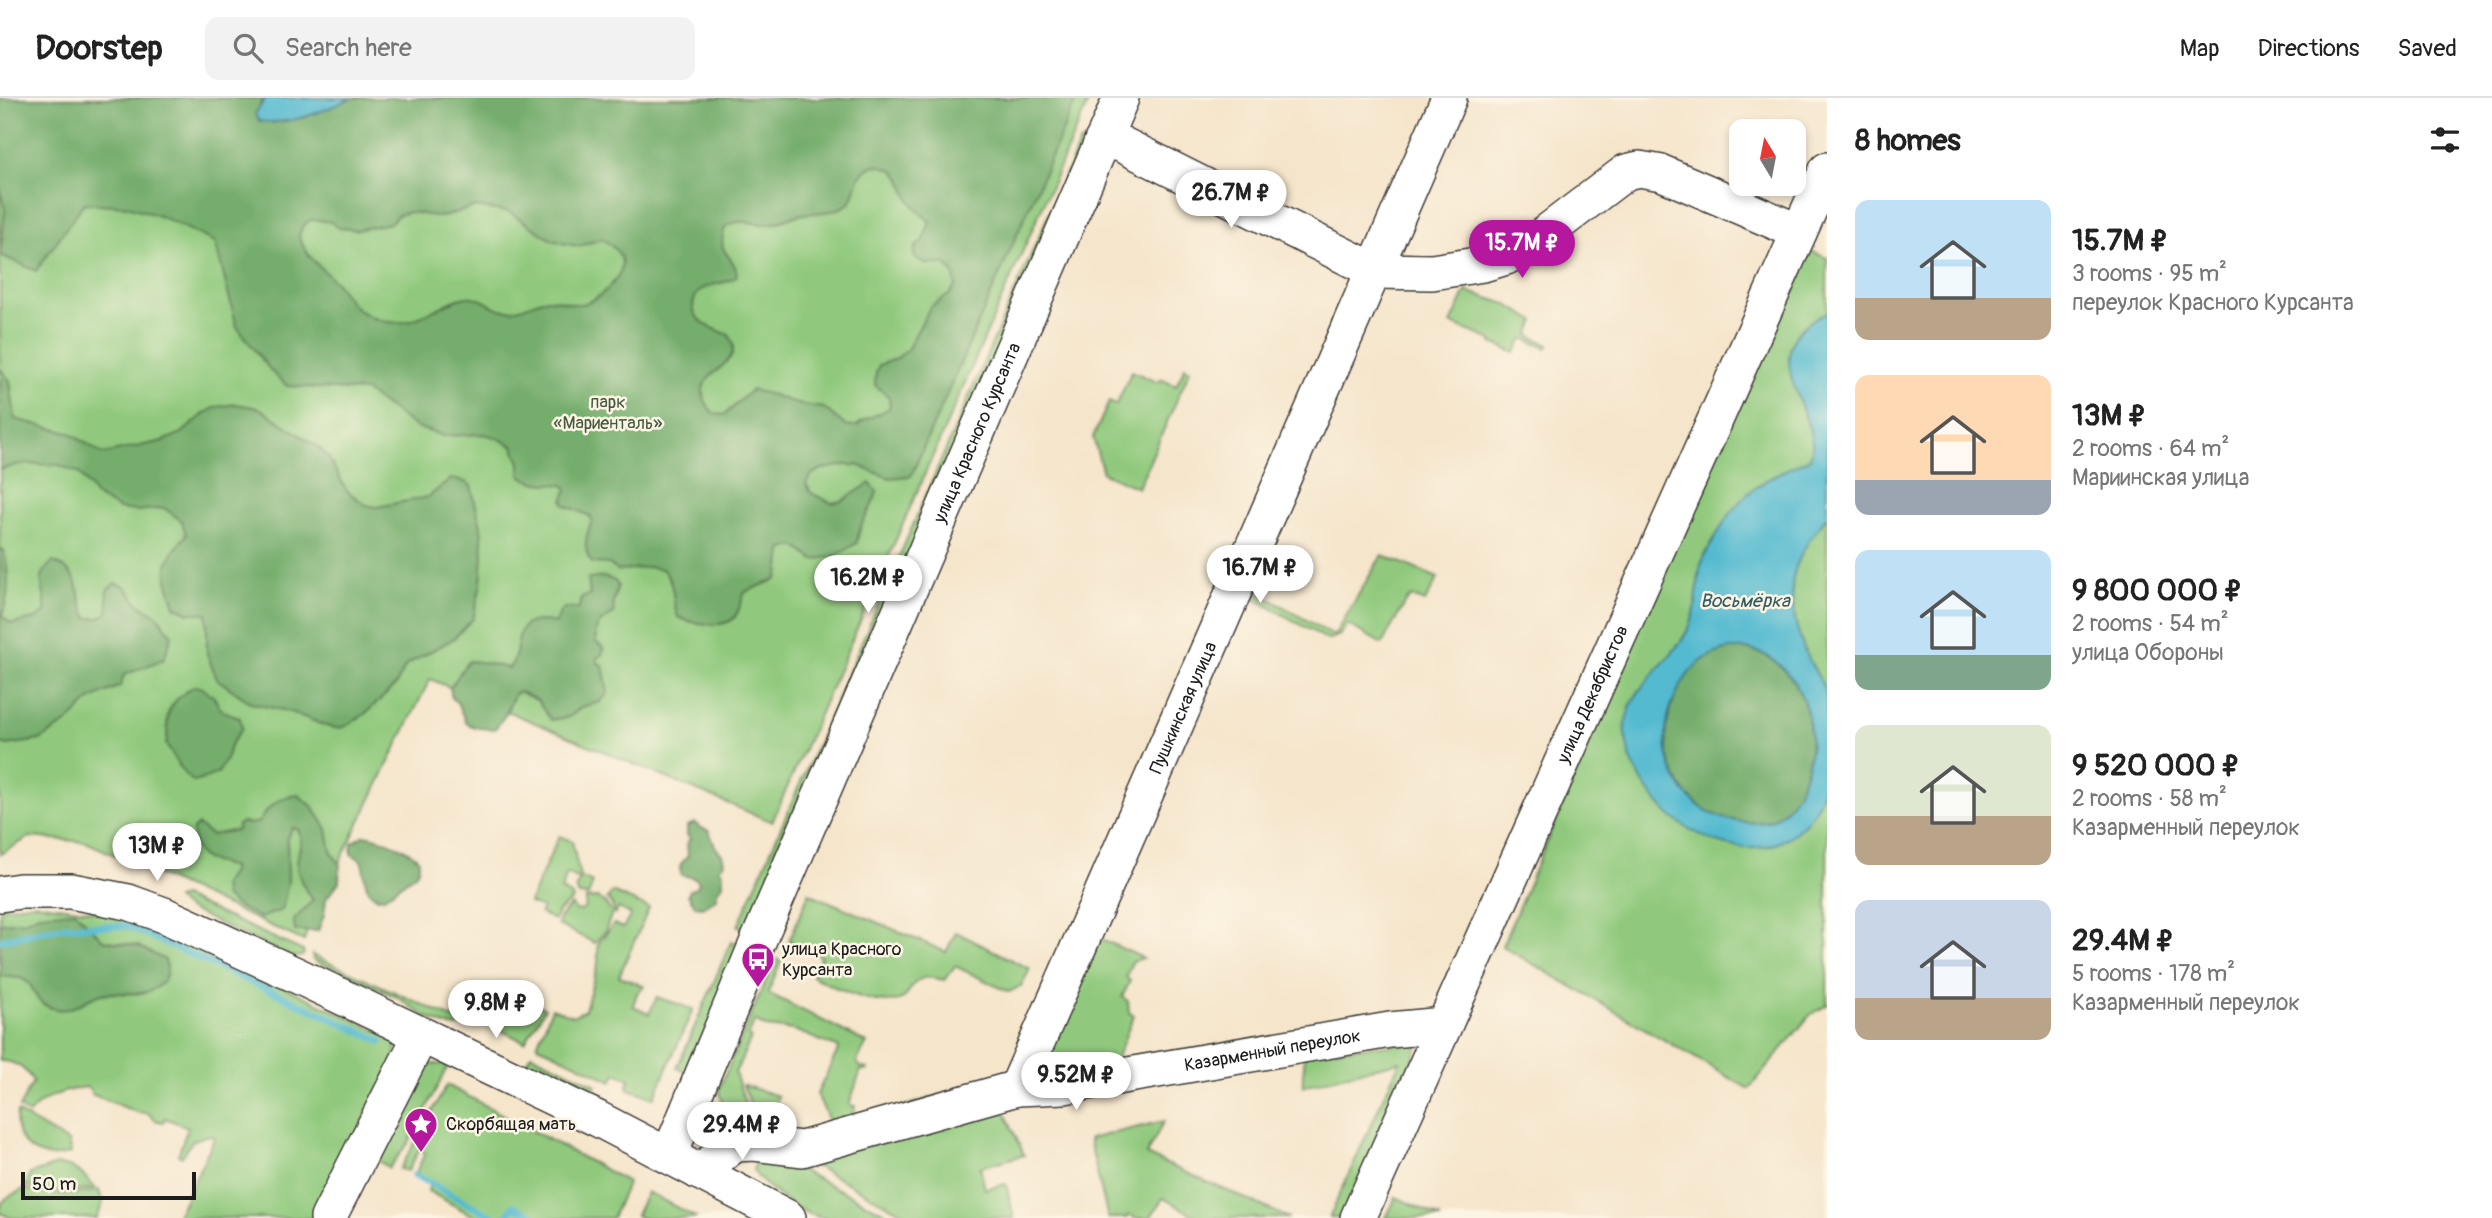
<!DOCTYPE html>
<meta charset="utf-8">
<style>
body{margin:0;font-family:Pangolin,sans-serif;background:#f2f2f2;color:#222;height:100vh;display:flex;flex-direction:column;font-size:26px;white-space:nowrap}
*{box-sizing:border-box;margin:0}
p{font-size:23px;color:#767676}
.icon{flex:none;width:38px;height:38px;fill:none;stroke:currentColor;stroke-width:2;stroke-linecap:round;stroke-linejoin:round}
.map{position:relative;flex:1;overflow:hidden}
.details{display:flex;flex-direction:column;background:#fff;width:665px}
.details>*{flex:none}
.needle{width:46px;rotate:350deg}
.buttons{position:absolute;left:1729px;top:21px;display:grid;gap:14px}
.buttons a{display:grid;place-items:center;width:77px;height:77px;border-radius:14px;background:#fff;box-shadow:0 4px 10px #0003;font-size:35px}
.scale{position:absolute;left:21px;bottom:18px;width:175px;box-sizing:border-box;padding-left:7px;border:4px solid #1c1c1c;border-top:0;font-size:19px;line-height:24px;white-space:nowrap;color:#1c1c1c;-webkit-text-stroke:5px #fcf5e5;paint-order:stroke}
.price{position:absolute;translate:-50% -60px;padding:0 16px;border-radius:24px;background:#fff;color:#222;font-size:23px;line-height:46px;filter:drop-shadow(0 2px 4px #0008)}
.price::after{content:'';position:absolute;left:50%;top:42px;width:21px;height:16px;margin-left:-10px;background:inherit;clip-path:polygon(0 0,100% 0,50% 100%)}
.price.current{background:#b5179e;color:#fff}
ul{padding:0;list-style:none}
li{display:flex;align-items:center;gap:21px;height:175px;padding:0 28px}
li span{display:grid;place-items:center;flex:none;width:196px;height:140px;border-radius:14px;color:#555}
li>.icon{margin-inline-start:auto}
span .icon{width:84px;height:84px;fill:#fffc;stroke-width:1}
li b{font-size:30px}
h2{display:flex;justify-content:space-between;align-items:center;height:84px;padding:0 28px;font-size:30px}
header{display:flex;align-items:center;gap:42px;box-sizing:border-box;height:98px;padding:0 35px;background:#fff;border-bottom:2px solid #e0e0e0}
header strong{font-size:33px}
nav{display:flex;gap:38px;margin-inline-start:auto;font-size:24px}
.search{width:490px;height:63px;background:#f2f2f2;display:flex;align-items:center;gap:18px;box-sizing:border-box;padding:0 24px;border-radius:14px;color:#767676;font-size:26px}
main{display:flex;flex:1;min-height:0}
.map>svg:first-child{display:block}
</style>
<header>
<strong>Doorstep</strong>
<div class="search"><svg class="icon" aria-label="search" viewBox="0 0 24 24"><circle cx="10" cy="10" r="6"/><path d="M15 15l6 6"/></svg>Search here</div>
<nav><a>Map</a><a>Directions</a><a>Saved</a></nav>
</header>
<main>
<div class="map">
<svg width="1827" height="1120" viewBox="0 0 1827 1120">
<rect width="100%" height="100%" fill="#fcf5e5"/>
<filter id="ink" filterUnits="userSpaceOnUse"><feTurbulence type="fractalNoise" baseFrequency=".0143" numOctaves="2"/><feDisplacementMap in="SourceGraphic" scale="14" xChannelSelector="R" yChannelSelector="G"/><feConvolveMatrix kernelMatrix="1 2 1 2 8 2 1 2 1" color-interpolation-filters="sRGB"/></filter>
<filter id="wash" filterUnits="userSpaceOnUse"><feTurbulence type="fractalNoise" baseFrequency=".00686" numOctaves="4" result="noise"/><feDisplacementMap in="SourceGraphic" scale="28" xChannelSelector="R" yChannelSelector="G"/><feGaussianBlur stdDeviation="1.57" result="paint"/><feColorMatrix in="noise" values="0 0 0 0 0 0 0 0 0 0 0 0 0 0 0 0 0 1.4 0 .05"/><feComposite in="paint" operator="in"/></filter>
<g filter="url(#wash)">
<rect width="100%" height="100%" fill="#f5e5cb"/>
<g fill="#90c97d" stroke="#56724c" stroke-width="2">
<path d="M 0,0 L 1090,0 L 772,724 L 430,581 L 309,826 L 304,843 L 86,744 L 30,739 L 0,756 Z"/>
<path d="M 1080,44 L 1088,45 L 750,833 L 738,828 Z"/>
<path d="M 1802,149 L 1827,160 L 1827,907 L 1810,917 L 1749,991 L 1502,848 Z"/>
<path d="M 1466,193 L 1506,206 L 1535,223 L 1529,237 L 1549,247 L 1546,250 L 1523,240 L 1515,255 L 1492,245 L 1492,242 L 1451,226 Z"/>
<path d="M 1185,269 L 1190,272 L 1138,390 L 1103,375 L 1093,339 L 1109,304 L 1116,307 L 1132,273 L 1159,285 L 1161,281 L 1176,288 Z"/>
<path d="M 1382,457 L 1438,480 L 1425,504 L 1413,499 L 1407,502 L 1382,546 L 1347,526 L 1340,537 L 1328,542 L 1255,501 L 1246,494 L 1253,491 L 1334,538 Z"/>
<path d="M 559,738 L 572,743 L 580,779 L 593,785 L 588,798 L 579,797 L 576,791 L 580,782 L 567,776 L 561,792 L 571,797 L 573,801 L 558,814 L 554,822 L 540,815 L 542,810 L 529,805 Z"/>
<path d="M 612,794 L 649,810 L 619,878 L 644,888 L 637,895 L 633,908 L 649,916 L 657,899 L 693,911 L 654,1000 L 627,990 L 630,981 L 616,975 L 612,983 L 537,947 L 552,910 L 573,918 L 585,912 L 598,866 L 598,846 L 614,826 L 623,830 L 631,817 L 619,810 L 615,816 L 612,807 L 607,801 Z"/>
<path d="M 809,795 L 946,854 L 956,834 L 1030,871 L 1021,888 L 1009,894 L 955,868 L 944,882 C 930,878 920,877 911,890 C 909,893 907,897 905,899 C 883,915 832,888 812,878 L 821,858 L 789,843 Z"/>
<path d="M 183,799 L 303,853 L 304,855 L 302,858 L 291,859 L 186,810 L 176,801 Z"/>
<path d="M 598,800 L 606,806 L 612,815 L 605,834 L 595,845 L 558,827 L 559,820 L 570,808 L 572,807 L 575,812 L 581,813 L 585,810 L 586,801 Z"/>
<path d="M 34,805 L 132,818 L 391,939 L 395,945 L 396,959 L 313,1120 L 176,1120 L 215,1039 L 208,1037 L 192,1043 L 182,1059 L 178,1057 L 188,1029 L 165,1020 L 163,1024 L 155,1022 L 148,1015 L 139,1015 L 91,996 L 91,992 L 86,989 C 66,992 42,998 29,1016 L 19,1010 L 33,984 C 26,970 16,963 0,963 L 0,810 Z"/>
<path d="M 1099,840 L 1143,860 L 1132,864 L 1126,879 L 1130,883 L 1122,899 L 1128,903 L 1129,915 L 1134,917 L 1115,964 L 1061,983 L 1039,969 Z"/>
<path d="M 731,844 L 744,847 L 689,975 L 677,970 Z"/>
<path d="M 312,857 L 468,927 L 453,929 L 442,926 L 423,917 L 397,899 L 313,862 Z"/>
<path d="M 775,861 L 781,863 L 768,895 L 867,945 L 857,963 L 859,968 L 868,971 L 867,973 L 861,972 L 849,1007 L 855,1008 L 852,1024 L 1012,976 L 809,1043 L 787,1035 L 833,1032 L 817,996 L 839,950 L 794,932 L 765,929 L 755,923 L 748,938 L 751,940 L 735,975 L 749,1016 L 746,1025 C 733,1018 720,1007 719,991 Z"/>
<path d="M 520,900 L 545,910 L 525,944 L 498,931 L 516,901 L 519,902 Z"/>
<path d="M 1419,945 L 1349,1120 L 1329,1120 L 1400,963 L 1303,988 C 1301,974 1307,969 1303,953 Z"/>
<path d="M 531,956 L 596,987 L 590,1000 L 554,977 L 539,977 L 526,964 Z"/>
<path d="M 434,966 L 445,966 L 447,970 L 410,1043 L 389,1070 L 377,1062 L 419,977 L 427,967 Z"/>
<path d="M 447,987 L 628,1084 L 612,1120 L 477,1120 L 428,1093 L 430,1085 L 415,1077 L 425,1055 L 419,1052 L 408,1073 L 400,1071 Z"/>
<path d="M 743,987 L 778,998 L 770,1020 L 754,1015 Z"/>
<path d="M 1000,1003 L 1024,1057 L 980,1069 L 985,1091 L 1006,1086 L 1014,1120 L 912,1120 L 806,1063 Z"/>
<path d="M 17,1014 L 68,1044 L 71,1055 C 42,1066 11,1048 17,1014 Z"/>
<path d="M 1164,1023 L 1146,1057 L 1289,1120 L 1199,1120 L 1163,1100 L 1150,1120 L 1135,1120 L 1129,1117 L 1127,1120 L 1108,1120 L 1089,1041 Z"/>
<path d="M 773,1058 L 895,1120 C 872,1120 846,1120 824,1120 C 802,1117 764,1090 753,1072 L 757,1059 Z"/>
<path d="M 57,1067 C 76,1068 83,1076 95,1090 L 61,1095 L 26,1088 L 30,1076 Z"/>
<path d="M 25,1091 L 61,1098 L 99,1092 L 103,1105 L 97,1120 L 11,1120 L 0,1115 C 0,1099 12,1097 25,1091 Z"/>
<path d="M 647,1094 L 697,1120 L 641,1120 L 636,1117 Z"/>
<path d="M 1396,1099 L 1441,1120 L 1386,1120 Z"/>
</g>
<g fill="#74ad6c" stroke="#486444" stroke-width="2" fill-rule="evenodd">
<path d="M 0,0 L 266,0 L 260,5 L 272,25 L 305,19 L 352,0 L 1077,0 L 911,378 L 889,380 L 857,367 L 846,367 L 822,371 L 812,376 L 806,385 L 811,395 L 831,405 L 842,403 L 870,385 L 877,394 C 872,413 858,425 857,445 L 837,457 L 814,462 L 795,448 L 783,451 C 779,462 782,471 777,481 L 745,494 C 741,503 740,513 734,520 C 724,531 690,525 678,519 C 671,503 676,483 662,471 L 650,469 L 618,473 L 609,466 L 592,465 C 582,452 586,437 592,423 L 590,418 L 565,407 L 563,403 L 567,391 L 564,387 C 549,385 531,388 520,376 L 520,365 L 513,348 L 498,340 L 484,336 L 443,338 L 416,329 L 365,293 L 287,288 L 271,273 L 237,229 L 215,144 L 162,119 L 128,108 L 84,105 L 36,173 L 0,157 L 5,112 L 0,92 ZM 875,67 C 908,71 898,87 914,108 C 918,114 925,118 930,124 L 922,144 L 915,149 L 914,159 L 926,166 L 945,166 L 953,174 L 956,187 L 949,197 L 930,209 L 907,252 L 897,260 L 879,267 L 876,275 L 875,287 L 889,299 L 890,309 C 880,318 867,318 857,328 L 846,328 L 824,310 L 797,306 L 773,297 L 752,292 C 741,300 735,309 724,317 L 713,315 C 681,276 736,274 733,248 C 733,244 731,241 729,237 C 715,231 693,225 693,207 C 694,201 697,195 701,192 C 712,184 727,187 737,178 C 736,156 715,159 725,129 C 742,119 750,126 767,126 C 778,126 788,120 798,117 C 812,114 827,116 841,110 C 864,101 846,79 875,67 ZM 474,109 L 509,114 L 552,142 L 566,146 L 579,148 L 602,141 C 627,156 628,171 607,191 C 600,198 590,205 580,206 C 569,207 559,200 548,201 C 534,202 522,213 507,212 C 494,212 486,201 473,199 C 458,196 428,218 409,223 C 389,228 366,220 351,205 C 345,198 341,190 335,184 C 319,167 308,161 299,139 L 302,129 L 310,122 L 319,122 L 331,124 L 337,129 L 356,132 L 390,125 L 398,117 L 409,114 L 442,119 Z"/>
<path d="M 0,270 L 10,283 L 15,321 L 70,335 L 103,356 L 163,343 L 182,335 L 204,316 L 216,309 L 236,306 L 259,310 L 317,348 L 328,359 L 347,393 L 366,407 L 377,409 L 428,399 L 451,381 L 466,384 L 471,388 L 481,428 L 483,456 L 481,486 L 473,521 L 453,541 L 406,567 L 396,587 L 365,616 L 344,629 L 335,630 L 326,628 L 291,614 L 251,605 L 217,581 L 207,556 L 207,515 L 189,515 L 175,508 C 163,470 161,469 186,437 L 182,423 L 164,410 L 137,413 L 119,411 L 96,398 L 79,375 L 59,367 L 35,366 L 16,367 L 0,372 Z"/>
<path d="M 0,451 L 4,452 C 9,476 10,495 2,518 L 11,526 L 35,521 L 45,515 C 48,491 31,482 53,464 C 85,476 73,496 88,520 L 99,520 L 108,514 L 107,492 L 115,485 L 125,488 L 139,506 L 158,518 L 172,537 L 164,561 L 124,577 L 120,588 L 91,601 L 68,624 L 40,642 L 8,647 L 0,645 Z"/>
<path d="M 604,479 L 615,483 L 618,488 L 613,505 L 614,516 C 600,524 594,526 596,544 L 604,551 L 602,557 L 597,560 L 598,565 L 603,567 L 608,595 L 600,604 L 582,609 L 569,619 L 551,622 L 537,602 L 520,594 L 515,595 L 505,617 L 495,631 L 477,630 L 466,625 L 457,604 L 452,601 L 450,590 C 458,581 460,571 469,563 C 482,563 495,568 509,570 C 526,551 505,514 556,525 L 560,514 L 564,510 L 579,511 L 581,500 L 590,497 L 588,481 Z"/>
<path d="M 1730,551 C 1737,551 1745,550 1751,552 C 1779,558 1800,586 1806,611 C 1813,637 1812,659 1802,684 C 1797,697 1787,714 1773,721 C 1763,726 1747,725 1737,723 C 1679,715 1652,653 1674,601 C 1686,574 1700,557 1730,551 Z"/>
<path d="M 194,588 L 200,589 L 214,599 L 219,609 L 223,613 L 240,620 L 242,630 L 230,648 L 227,659 L 218,675 L 198,683 L 193,683 L 184,675 L 166,646 C 169,636 166,627 168,617 C 170,605 184,594 194,588 Z"/>
<path d="M 298,697 L 312,708 L 327,731 L 331,753 L 340,767 L 339,784 L 326,801 L 324,817 L 318,833 L 295,833 L 294,822 L 313,802 C 305,793 297,778 297,765 C 298,750 304,747 298,731 L 292,730 L 287,740 L 288,784 L 282,812 L 260,820 L 238,809 L 225,799 L 223,788 L 232,774 L 232,769 C 207,762 191,762 193,731 L 198,727 L 211,737 L 237,732 L 238,727 L 243,724 L 248,726 L 259,724 C 268,708 279,699 298,697 Z"/>
<path d="M 695,725 L 699,729 L 709,733 L 716,750 L 722,756 L 724,764 L 719,771 L 723,775 L 723,787 L 717,793 L 716,801 L 703,809 L 695,808 L 688,797 L 690,792 L 697,789 L 699,784 L 695,780 L 682,777 C 677,769 682,764 688,758 L 687,745 L 690,741 L 687,737 L 687,728 Z"/>
<path d="M 364,737 C 377,738 411,752 419,762 L 418,772 L 415,776 L 384,799 L 378,800 C 361,791 367,778 361,762 L 351,756 L 352,745 Z"/>
<path d="M 75,813 L 103,842 L 138,848 L 165,862 C 168,869 168,876 163,883 C 147,903 123,892 102,896 C 86,900 72,915 56,911 C 28,905 39,887 22,881 C 15,879 7,879 0,878 L 0,825 L 24,823 L 39,816 Z"/>
</g>
<g fill="#53bad0" stroke="#386b76" stroke-width="2" fill-rule="evenodd">
<path d="M 266,0 L 352,0 C 324,13 290,28 259,23 L 255,16 Z"/>
<path d="M 1827,215 L 1827,418 C 1811,439 1791,465 1792,493 C 1793,514 1798,540 1808,559 C 1813,571 1823,584 1826,597 C 1827,608 1827,623 1827,634 C 1827,680 1827,719 1782,743 C 1748,760 1708,744 1678,724 C 1659,711 1633,674 1628,651 C 1613,592 1672,571 1691,525 C 1699,507 1696,486 1701,467 C 1705,454 1727,420 1736,408 C 1755,384 1784,373 1810,360 C 1827,323 1743,249 1827,215 ZM 1730,551 C 1737,551 1745,550 1751,552 C 1779,558 1800,586 1806,611 C 1813,637 1812,659 1802,684 C 1797,697 1787,714 1773,721 C 1763,726 1747,725 1737,723 C 1679,715 1651,653 1674,601 C 1686,574 1700,557 1730,551 Z"/>
</g>
<g fill="none" stroke-linecap="round" stroke-linejoin="round">
<g stroke="#53bad0" stroke-width="7">
<path d="M 0,842 L 65,828 L 128,828 L 381,943"/>
<path d="M 415,1077 L 495,1120"/>
<path d="M 506,1120 L 513,1108 L 537,1120"/>
</g>
</g>
</g>
<g filter="url(#ink)">
<g fill="none" stroke-linecap="round" stroke-linejoin="round">
<defs>
<g id="minor">
<path d="M 1102,43 L 1121,46 L 1375,173 L 1432,174 L 1483,166 L 1506,159 L 1534,144 L 1626,74 L 1639,71 L 1662,75 L 1799,134"/>
<path d="M 0,796 L 20,793 L 71,793 L 128,804 L 164,817 L 296,877 L 598,1021 L 788,1120"/>
<path id="s1" d="M 1017,990 L 1449,0"/>
<path id="s2" d="M 669,1058 L 756,848 L 1121,0"/>
<path id="s3" d="M 699,1074 L 735,1046 L 753,1045 L 802,1051 L 1017,990 L 1064,988 L 1390,932 L 1444,927"/>
<path d="M 328,1120 L 421,937"/>
<path id="s4" d="M 1358,1120 L 1827,72"/>
</g>
</defs>
<use href="#minor" stroke="#3d3a36" stroke-width="38"/>
<use href="#minor" stroke="#fff" stroke-width="35"/>
</g>
</g>
<defs>
<symbol id="bus-pin" viewBox="-11 -11 22 30"><path d="M0 17L-7.5 6A9.5 9.5 0 1 1 7.5 6Z" fill="#b5179e" stroke="#fcf5e5"/><path d="M-5-6H5V4H4V6H2V4H-2V6H-4V4H-5ZM-3.5-4V0h7V-4ZM-3.5 1.2v1.5H-2V1.2ZM2 1.2v1.5H3.5V1.2Z" fill="#fff"/></symbol>
<symbol id="sight-pin" viewBox="-11 -11 22 30"><path d="M0 17L-7.5 6A9.5 9.5 0 1 1 7.5 6Z" fill="#b5179e" stroke="#fcf5e5"/><path d="M0-6L1.8-2.2L6-1.7L2.9 1.2L3.7 5.4L0 3.3L-3.7 5.4L-2.9 1.2L-6-1.7L-1.8-2.2Z" fill="#fff"/></symbol>
</defs>
<g fill-rule="evenodd">
<use href="#bus-pin" x="739" y="842" width="38" height="52"/>
<use href="#sight-pin" x="402" y="1007" width="38" height="52"/>
</g>
<g text-anchor="middle" stroke-width="5" stroke-linejoin="round" paint-order="stroke">
<g font-size="18" fill="#45593e" stroke="#fcf5e5">
<text x="608" y="310">парк<tspan x="608" dy="21">«Мариенталь»</tspan></text>
</g>
<g font-size="18" fill="#1c1c1c" stroke="#fcf5e5">
<text dy="6" stroke="none"><textPath href="#s2" startOffset="786">улица Красного Курсанта</textPath></text>
<text dy="6" stroke="none"><textPath href="#s4" startOffset="574">улица Декабристов</textPath></text>
<text dy="6" stroke="none"><textPath href="#s1" startOffset="415">Пушкинская улица</textPath></text>
<text dy="6" stroke="none"><textPath href="#s3" startOffset="595">Казарменный переулок</textPath></text>
</g>
<g font-size="18" fill="#1c1c1c" stroke="#fcf5e5" text-anchor="start">
<text x="782" y="857">улица Красного<tspan x="782" dy="21">Курсанта</tspan></text>
<text x="446" y="1032">Скорбящая мать</text>
</g>
<g font-size="19" font-style="italic" fill="#325b64" stroke="#fcf5e5">
<text x="1745" y="509">Восьмёрка</text>
</g>
</g>
</svg>
<div class="buttons">
<a><svg class="needle" viewBox="-14 -14 28 28"><path d="M0-13l5 13h-10z" fill="#e53935"/><path d="M0 13l5-13h-10z" fill="#767676"/></svg></a>
</div>
<div class="scale">50 m</div>
<b class="price" style="left:1231px;top:132px">26.7M ₽</b>
<b class="price current" style="left:1522px;top:182px">15.7M ₽</b>
<b class="price" style="left:1260px;top:507px">16.7M ₽</b>
<b class="price" style="left:868px;top:517px">16.2M ₽</b>
<b class="price" style="left:157px;top:785px">13M ₽</b>
<b class="price" style="left:496px;top:942px">9.8M ₽</b>
<b class="price" style="left:1076px;top:1014px">9.52M ₽</b>
<b class="price" style="left:742px;top:1064px">29.4M ₽</b>
</div>
<section class="details">
<h2>8 homes<svg class="icon" aria-label="filters" viewBox="0 0 24 24"><path d="M4 7h16M4 17h16"/><circle cx="9" cy="7" r="2"/><circle cx="15" cy="17" r="2"/></svg></h2>
<ul>
<li><span style="background:linear-gradient(#bfe0f5 70%,#b9a48a 0)"><svg class="icon" aria-label="home" viewBox="0 0 24 24"><path d="M3 11l9-7 9 7M6 9v11h12V9"/></svg></span><div><b>15.7M ₽</b><p>3 rooms · 95 m²</p><p>переулок Красного Курсанта</p></div></li>
<li><span style="background:linear-gradient(#ffd9b3 75%,#9aa5b1 0)"><svg class="icon" aria-label="home" viewBox="0 0 24 24"><path d="M3 11l9-7 9 7M6 9v11h12V9"/></svg></span><div><b>13M ₽</b><p>2 rooms · 64 m²</p><p>Мариинская улица</p></div></li>
<li><span style="background:linear-gradient(#bfe0f5 75%,#7fa58c 0)"><svg class="icon" aria-label="home" viewBox="0 0 24 24"><path d="M3 11l9-7 9 7M6 9v11h12V9"/></svg></span><div><b>9 800 000 ₽</b><p>2 rooms · 54 m²</p><p>улица Обороны</p></div></li>
<li><span style="background:linear-gradient(#dfe7d0 65%,#b9a48a 0)"><svg class="icon" aria-label="home" viewBox="0 0 24 24"><path d="M3 11l9-7 9 7M6 9v11h12V9"/></svg></span><div><b>9 520 000 ₽</b><p>2 rooms · 58 m²</p><p>Казарменный переулок</p></div></li>
<li><span style="background:linear-gradient(#c9d6e8 70%,#b9a48a 0)"><svg class="icon" aria-label="home" viewBox="0 0 24 24"><path d="M3 11l9-7 9 7M6 9v11h12V9"/></svg></span><div><b>29.4M ₽</b><p>5 rooms · 178 m²</p><p>Казарменный переулок</p></div></li>
</ul>
</section>
</main>
